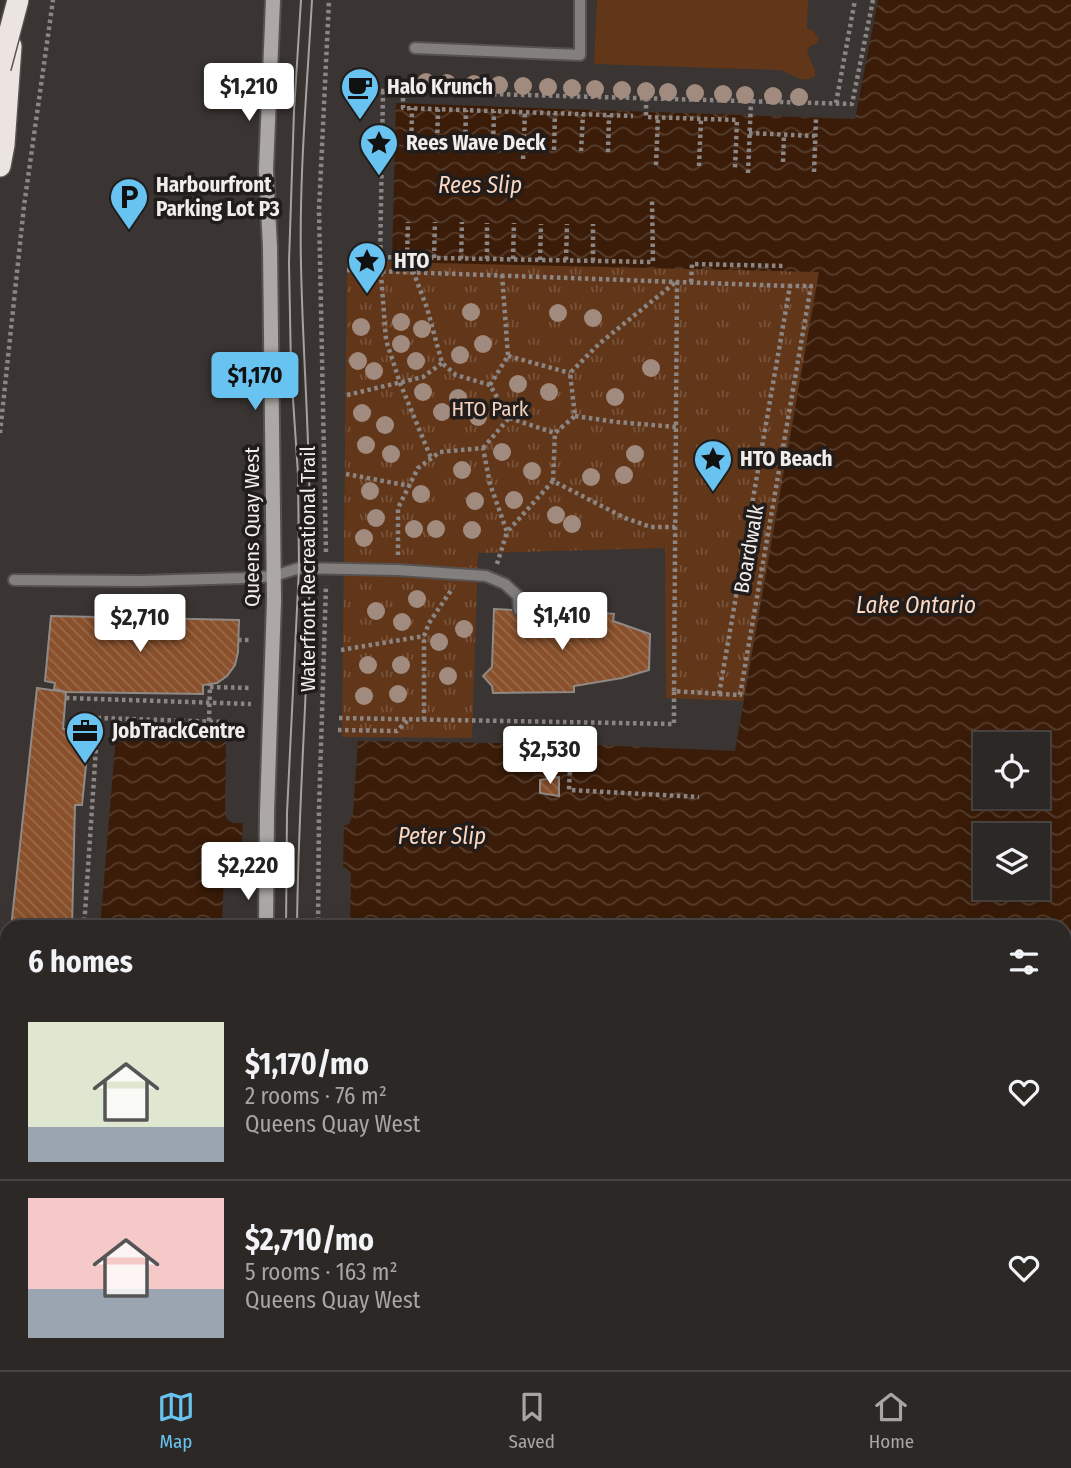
<!DOCTYPE html>
<meta charset="utf-8">
<style>
body{margin:0;font-family:"Fira Sans Condensed",sans-serif;background:#383432;color:#f1f3f6;height:100vh;display:flex;flex-direction:column;font-size:26px;white-space:nowrap}
*{box-sizing:border-box;margin:0}
p{font-size:23px;color:#a6a6a7}
.icon{flex:none;width:38px;height:38px;fill:none;stroke:currentColor;stroke-width:2;stroke-linecap:round;stroke-linejoin:round}
.map{position:relative;flex:1;overflow:hidden}
.side{position:absolute;left:0px;top:920px;width:1071px;height:450px;display:flex;flex-direction:column;background:#2c2826;border-radius:21px 21px 0 0;box-shadow:0 7px 28px #0002,0 0 0 2px #484443}
.side>*{flex:none}
.tools{position:absolute;left:973px;top:732px;display:grid;gap:14px}
.tools a{display:grid;place-items:center;width:77px;height:77px;border-radius:0px;background:#2c2826;box-shadow:0 7px 28px #0002,0 0 0 2px #484443;font-size:35px}
.price{position:absolute;translate:-50% -60px;padding:0 16px;border-radius:7px;background:#fff;color:#222;font-size:23px;line-height:46px;filter:drop-shadow(0 2px 4px #0008)}
.price::after{content:'';position:absolute;left:50%;top:42px;width:21px;height:16px;margin-left:-10px;background:inherit;clip-path:polygon(0 0,100% 0,50% 100%)}
.price.current{background:#69c3f1;color:#111}
ul{padding:0;list-style:none}
li{display:flex;align-items:center;gap:21px;height:175px;padding:0 28px}
li+li{border-top:2px solid #484443}
li span{display:grid;place-items:center;flex:none;width:196px;height:140px;border-radius:0px;color:#555}
li>.icon{margin-inline-start:auto}
span .icon{width:84px;height:84px;fill:#fffc;stroke-width:1}
li b{font-size:30px}
h2{display:flex;justify-content:space-between;align-items:center;height:84px;padding:0 28px;font-size:30px}
.tabs{display:flex;justify-content:space-around;align-items:center;height:98px;border-top:2px solid #484443;background:#2c2826;font-size:19px;color:#a6a6a7}
.tabs a{display:grid;justify-items:center;gap:4px}
.tabs .current{color:#69c3f1}
.map>svg:first-child{display:block}
</style>
<div class="map">
<svg width="1071" height="1370" viewBox="0 0 1071 1370">
<defs>
<pattern id="park-tufts" width="24" height="20" patternUnits="userSpaceOnUse" patternTransform="scale(1.75)"><rect width="24" height="20" fill="#623618"/><path d="M3 7l-1-3M5 7V3M7 7l1-3M15 17l-1-3M17 17v-4M19 17l1-3" fill="none" stroke="#79533a"/></pattern>
<pattern id="water-waves" width="16" height="10" patternUnits="userSpaceOnUse" patternTransform="scale(1.75)"><rect width="16" height="10" fill="#3a1c08"/><path d="M0 5q4-4 8 0t8 0" fill="none" stroke="#573d2c"/></pattern>
<pattern id="building-back-hatch" width="6" height="6" patternUnits="userSpaceOnUse" patternTransform="scale(1.75)"><rect width="6" height="6" fill="#89502b"/><path d="M-1 5l2 2M0 0l6 6M5-1l2 2" fill="none" stroke="#9a6a4a"/></pattern>
</defs>
<rect width="100%" height="100%" fill="#3a3532"/>
<path fill="#623618" d="M 597,0 L 808,0 L 807,28 L 814,32 L 819,39 L 816,44 L 810,46 L 807,52 L 815,70 L 815,76 C 802,86 792,72 779,70 L 594,64 Z"/>
<path fill="url(#park-tufts)" d="M 347,260 L 819,272 L 743,701 L 666,698 L 665,548 L 478,553 L 472,738 L 342,737 Z"/>
<path fill="url(#water-waves)" fill-rule="evenodd" d="M 878,0 L 1071,0 L 1071,1370 L 601,1370 L 603,1363 L 1064,1363 L 1064,928 L 350,927 L 351,873 L 345,867 L 231,865 L 226,867 L 224,873 L 222,927 L 100,928 L 116,735 L 226,737 L 225,815 L 228,820 L 233,823 L 347,825 L 350,823 L 353,813 L 358,741 L 571,744 L 735,751 L 819,272 L 392,262 L 396,103 L 855,119 ZM 985,744 L 1038,744 L 1038,796 L 985,796 ZM 985,835 L 1038,835 L 1038,887 L 985,887 Z"/>
<path fill="#3a3532" d="M 243,819 L 344,821 L 343,871 L 241,868 Z"/>
<g fill="url(#building-back-hatch)" stroke="#908a86" stroke-width="2">
<path d="M 494,609 L 552,612 L 602,620 L 604,613 L 614,614 L 613,621 L 650,634 L 649,670 L 622,678 L 574,686 L 574,692 L 493,693 L 492,686 L 483,676 L 492,667 Z"/>
<path d="M 51,616 L 239,620 L 238,652 L 235,665 L 227,676 L 217,683 L 203,685 L 203,694 L 66,692 L 54,689 L 55,683 L 45,681 Z"/>
<path d="M 37,688 L 66,692 L 63,729 L 78,731 L 76,744 L 88,745 L 82,805 L 75,805 L 72,928 L 11,928 Z"/>
<path d="M 559,777 L 559,796 L 540,793 L 540,780 Z"/>
<path d="M 7,968 L 7,1033 L 6,1033 Z"/>
<path d="M 0,1032 L 7,1033 L 7,1201 L 0,1201 Z"/>
<path d="M 42,1363 L 116,1363 L 115,1370 L 42,1370 Z"/>
</g>
<g fill="none" stroke-linecap="round" stroke-linejoin="round">
<defs>
<g id="lane">
<path d="M 415,48 L 580,55 L 580,0"/>
<path d="M 14,580 L 141,581 L 245,578 L 274,576 L 299,568 L 398,570 L 486,576 L 505,584 L 518,596 L 519,610"/>
<path d="M 0,1221 L 7,1220"/>
<path d="M 20,1370 L 20,1363"/>
</g>
<g id="secondary">
<path d="M 266,928 L 267,812 L 274,600 L 270,247 L 266,170 L 273,0"/>
<path d="M 256,1370 L 257,1363"/>
</g>
<path id="highway" d="M 0,166 L 4,145 L 11,46"/>
</defs>
<use href="#lane" stroke="#575250" stroke-width="14"/>
<use href="#secondary" stroke="#575250" stroke-width="18"/>
<use href="#highway" stroke="#575250" stroke-width="24"/>
<g stroke="#8b8684" stroke-width="4.5" stroke-dasharray="3.5 3.5" stroke-linecap="butt">
<path d="M 346,90 L 852,104 L 873,0"/>
<path d="M 383,91 L 380,261 L 386,340 L 400,383 L 431,458"/>
<path d="M 403,91 L 403,108 L 633,116"/>
<path d="M 646,98 L 646,117 L 737,120 L 735,168"/>
<path d="M 836,103 L 855,0"/>
<path d="M 749,133 L 815,136"/>
<path d="M 437,147 L 438,109"/>
<path d="M 465,147 L 466,110"/>
<path d="M 493,148 L 494,111"/>
<path d="M 554,150 L 555,113"/>
<path d="M 581,151 L 583,114"/>
<path d="M 411,152 L 412,108"/>
<path d="M 608,152 L 609,115"/>
<path d="M 523,159 L 525,112"/>
<path d="M 783,162 L 784,135"/>
<path d="M 656,165 L 658,117"/>
<path d="M 699,166 L 701,119"/>
<path d="M 814,172 L 816,119"/>
<path d="M 748,173 L 751,101"/>
<path d="M 381,257 L 653,262 L 652,199"/>
<path d="M 407,258 L 408,222"/>
<path d="M 434,258 L 435,222"/>
<path d="M 461,259 L 462,222"/>
<path d="M 487,259 L 487,223"/>
<path d="M 513,259 L 514,223"/>
<path d="M 540,260 L 541,224"/>
<path d="M 566,260 L 567,224"/>
<path d="M 593,261 L 593,224"/>
<path d="M 413,271 L 427,308 L 442,363 L 456,375 L 490,385 L 509,418 L 555,433"/>
<path d="M 691,282 L 692,264 L 785,266"/>
<path d="M 508,356 L 570,373"/>
<path d="M 490,385 L 508,356 L 502,274"/>
<path d="M 347,395 L 423,377 L 442,363"/>
<path d="M 575,416 L 617,422 L 676,427"/>
<path d="M 0,433 L 24,206 L 53,0"/>
<path d="M 483,448 L 509,418"/>
<path d="M 346,474 L 410,486"/>
<path d="M 553,481 L 555,433 L 575,416 L 570,373 L 600,343 L 677,281"/>
<path d="M 326,552 L 319,210 L 329,0"/>
<path d="M 398,555 L 398,508 L 418,468 L 440,452 L 483,448 L 490,484 L 507,532 L 553,481 L 625,518 L 651,527 L 675,527"/>
<path d="M 497,564 L 507,532"/>
<path d="M 238,640 L 249,640"/>
<path d="M 341,650 L 424,636"/>
<path d="M 210,687 L 252,688"/>
<path d="M 674,691 L 677,281"/>
<path d="M 719,694 L 740,695 L 811,286 L 790,286"/>
<path d="M 66,698 L 251,704"/>
<path d="M 339,718 L 674,724 L 674,691 L 719,694 L 790,286 L 346,270"/>
<path d="M 424,720 L 424,636 L 429,623 L 452,589"/>
<path d="M 209,721 L 210,684"/>
<path d="M 338,730 L 397,731 L 408,720"/>
<path d="M 571,744 L 569,790 L 699,797"/>
<path d="M 84,928 L 98,718 L 224,722"/>
<path d="M 318,928 L 319,810 L 326,585"/>
<path d="M 214,1370 L 220,1363"/>
<path d="M 315,1370 L 315,1363"/>
</g>
<use href="#lane" stroke="#827f7d" stroke-width="10"/>
<use href="#secondary" stroke="#aca8a5" stroke-width="14"/>
<use href="#highway" stroke="#ebe4e0" stroke-width="21"/>
<g stroke="#a6a29f" stroke-width="2">
<path d="M 286,928 L 287,813 L 299,568 L 298,474 L 291,369 L 289,262 L 294,111 L 301,0"/>
<path d="M 297,928 C 298,807 308,687 310,567 C 312,466 303,366 301,265 C 299,177 307,88 312,0"/>
<path d="M 10,1370 L 10,1363"/>
<path d="M 279,1370 L 279,1363"/>
<path d="M 290,1370 L 290,1363"/>
</g>
<defs>
<path id="highway-bridge" d="M 0,68 L 18,0"/>
</defs>
<use href="#highway-bridge" stroke="#575250" stroke-width="24" stroke-linecap="butt"/>
<use href="#highway-bridge" stroke="#ebe4e0" stroke-width="21"/>
</g>
<g fill="#a18b7e">
<circle cx="426" cy="82" r="9"/>
<circle cx="447" cy="83" r="9"/>
<circle cx="474" cy="84" r="9"/>
<circle cx="499" cy="85" r="9"/>
<circle cx="523" cy="86" r="9"/>
<circle cx="548" cy="87" r="9"/>
<circle cx="572" cy="88" r="9"/>
<circle cx="595" cy="89" r="9"/>
<circle cx="622" cy="90" r="9"/>
<circle cx="646" cy="91" r="9"/>
<circle cx="668" cy="92" r="9"/>
<circle cx="695" cy="93" r="9"/>
<circle cx="723" cy="94" r="9"/>
<circle cx="745" cy="95" r="9"/>
<circle cx="773" cy="96" r="9"/>
<circle cx="799" cy="97" r="9"/>
<circle cx="471" cy="312" r="9"/>
<circle cx="558" cy="313" r="9"/>
<circle cx="593" cy="318" r="9"/>
<circle cx="401" cy="322" r="9"/>
<circle cx="361" cy="327" r="9"/>
<circle cx="422" cy="329" r="9"/>
<circle cx="401" cy="344" r="9"/>
<circle cx="483" cy="344" r="9"/>
<circle cx="460" cy="355" r="9"/>
<circle cx="358" cy="361" r="9"/>
<circle cx="416" cy="361" r="9"/>
<circle cx="651" cy="368" r="9"/>
<circle cx="374" cy="371" r="9"/>
<circle cx="518" cy="384" r="9"/>
<circle cx="423" cy="392" r="9"/>
<circle cx="549" cy="392" r="9"/>
<circle cx="615" cy="397" r="9"/>
<circle cx="458" cy="398" r="9"/>
<circle cx="442" cy="412" r="9"/>
<circle cx="362" cy="413" r="9"/>
<circle cx="478" cy="417" r="9"/>
<circle cx="385" cy="425" r="9"/>
<circle cx="366" cy="445" r="9"/>
<circle cx="502" cy="452" r="9"/>
<circle cx="391" cy="454" r="9"/>
<circle cx="635" cy="454" r="9"/>
<circle cx="462" cy="470" r="9"/>
<circle cx="532" cy="471" r="9"/>
<circle cx="624" cy="475" r="9"/>
<circle cx="591" cy="477" r="9"/>
<circle cx="370" cy="491" r="9"/>
<circle cx="421" cy="494" r="9"/>
<circle cx="514" cy="500" r="9"/>
<circle cx="475" cy="501" r="9"/>
<circle cx="556" cy="515" r="9"/>
<circle cx="376" cy="518" r="9"/>
<circle cx="572" cy="524" r="9"/>
<circle cx="414" cy="529" r="9"/>
<circle cx="436" cy="529" r="9"/>
<circle cx="472" cy="530" r="9"/>
<circle cx="364" cy="538" r="9"/>
<circle cx="417" cy="599" r="9"/>
<circle cx="376" cy="611" r="9"/>
<circle cx="402" cy="622" r="9"/>
<circle cx="464" cy="629" r="9"/>
<circle cx="439" cy="642" r="9"/>
<circle cx="368" cy="665" r="9"/>
<circle cx="401" cy="665" r="9"/>
<circle cx="448" cy="676" r="9"/>
<circle cx="398" cy="694" r="9"/>
<circle cx="364" cy="696" r="9"/>
</g>
<defs>
<symbol id="cafe-pin" viewBox="-11 -11 22 30"><path d="M0 17L-7.5 6A9.5 9.5 0 1 1 7.5 6Z" fill="#69c3f1" stroke="#201d1c"/><path d="M-5.5-4.5H6V0H3Q3 3.5 0 3.5H-2.5Q-5.5 3.5-5.5 0ZM3-3.2v2h1.7v-2ZM-6 4.5H4V6H-6Z" fill="#111"/></symbol>
<symbol id="sight-pin" viewBox="-11 -11 22 30"><path d="M0 17L-7.5 6A9.5 9.5 0 1 1 7.5 6Z" fill="#69c3f1" stroke="#201d1c"/><path d="M0-6L1.8-2.2L6-1.7L2.9 1.2L3.7 5.4L0 3.3L-3.7 5.4L-2.9 1.2L-6-1.7L-1.8-2.2Z" fill="#111"/></symbol>
<symbol id="parking-pin" viewBox="-11 -11 22 30"><path d="M0 17L-7.5 6A9.5 9.5 0 1 1 7.5 6Z" fill="#69c3f1" stroke="#201d1c"/><path d="M-3.5-5.5H1a3.5 3.5 0 0 1 0 7H-1V5.5H-3.5ZM-1-3.4V-.6H.8a1.4 1.4 0 0 0 0-2.8Z" fill="#111"/></symbol>
<symbol id="office-pin" viewBox="-11 -11 22 30"><path d="M0 17L-7.5 6A9.5 9.5 0 1 1 7.5 6Z" fill="#69c3f1" stroke="#201d1c"/><path d="M-6-3h4V-5.5h4V-3h4V5H-6ZM-1-4.5V-3h2v-1.5ZM-6 0V1H6V0Z" fill="#111"/></symbol>
</defs>
<g fill-rule="evenodd">
<use href="#cafe-pin" x="338" y="65" width="44" height="60"/>
<use href="#sight-pin" x="357" y="121" width="44" height="60"/>
<use href="#parking-pin" x="107" y="175" width="44" height="60"/>
<use href="#sight-pin" x="345" y="239" width="44" height="60"/>
<use href="#sight-pin" x="691" y="437" width="44" height="60"/>
<use href="#office-pin" x="63" y="709" width="44" height="60"/>
</g>
<g text-anchor="middle" stroke-width="7" stroke-linejoin="round" paint-order="stroke">
<g font-size="21" font-weight="bold" fill="#f1edeb" stroke="#201d1c" text-anchor="start">
<text x="387" y="94">Halo Krunch</text>
<text x="406" y="150">Rees Wave Deck</text>
<text x="156" y="192">Harbourfront<tspan x="156" dy="24">Parking Lot P3</tspan></text>
<text x="394" y="268">HTO</text>
<text x="740" y="466">HTO Beach</text>
<text x="112" y="738">JobTrackCentre</text>
</g>
<g font-size="21" fill="#f5d2bd" stroke="#201d1c">
<text x="490" y="416">HTO Park</text>
</g>
<g font-size="21" fill="#f1edeb" stroke="#201d1c">
<text transform="translate(252 527) rotate(-90)" y="7">Queens Quay West</text>
<text transform="translate(749 549) rotate(-80)" y="7">Boardwalk</text>
<text transform="translate(308 569) rotate(-90)" y="7">Waterfront Recreational Trail</text>
</g>
<g font-size="23" font-style="italic" fill="#fcd8c3" stroke="#201d1c">
<text x="480" y="193">Rees Slip</text>
<text x="916" y="613">Lake Ontario</text>
<text x="442" y="844">Peter Slip</text>
</g>
</g>
</svg>
<div class="tools">
<a><svg class="icon" aria-label="locate" viewBox="0 0 24 24"><circle cx="12" cy="12" r="6"/><path d="M12 2v4M12 18v4M2 12h4M18 12h4"/></svg></a>
<a><svg class="icon" aria-label="layers" viewBox="0 0 24 24"><path d="M12 4l9 5-9 5-9-5zM3 14l9 5 9-5"/></svg></a>
</div>
<b class="price" style="left:249px;top:123px">$1,210</b>
<b class="price current" style="left:255px;top:412px">$1,170</b>
<b class="price" style="left:562px;top:652px">$1,410</b>
<b class="price" style="left:140px;top:654px">$2,710</b>
<b class="price" style="left:550px;top:786px">$2,530</b>
<b class="price" style="left:248px;top:902px">$2,220</b>
<section class="side">
<h2>6 homes<svg class="icon" aria-label="filters" viewBox="0 0 24 24"><path d="M4 7h16M4 17h16"/><circle cx="9" cy="7" r="2"/><circle cx="15" cy="17" r="2"/></svg></h2>
<ul>
<li><span style="background:linear-gradient(#dfe7d0 75%,#9aa5b1 0)"><svg class="icon" aria-label="home" viewBox="0 0 24 24"><path d="M3 11l9-7 9 7M6 9v11h12V9"/></svg></span><div><b>$1,170/mo</b><p>2 rooms · 76 m²</p><p>Queens Quay West</p></div><svg class="icon" aria-label="heart" viewBox="0 0 24 24"><path d="M12 20l-8-8c-3-5 5-10 8-4 3-6 11-1 8 4z"/></svg></li>
<li><span style="background:linear-gradient(#f6c9c9 65%,#9aa5b1 0)"><svg class="icon" aria-label="home" viewBox="0 0 24 24"><path d="M3 11l9-7 9 7M6 9v11h12V9"/></svg></span><div><b>$2,710/mo</b><p>5 rooms · 163 m²</p><p>Queens Quay West</p></div><svg class="icon" aria-label="heart" viewBox="0 0 24 24"><path d="M12 20l-8-8c-3-5 5-10 8-4 3-6 11-1 8 4z"/></svg></li>
</ul>
</section>
</div>
<nav class="tabs">
<a class="current"><svg class="icon" aria-label="map" viewBox="0 0 24 24"><path d="M3 6l6-2 6 2 6-2v14l-6 2-6-2-6 2zM9 4v14M15 6v14"/></svg>Map</a>
<a><svg class="icon" aria-label="saved" viewBox="0 0 24 24"><path d="M7 4h10v16l-5-4-5 4z"/></svg>Saved</a>
<a><svg class="icon" aria-label="home" viewBox="0 0 24 24"><path d="M3 11l9-7 9 7M6 9v11h12V9"/></svg>Home</a>
</nav>
